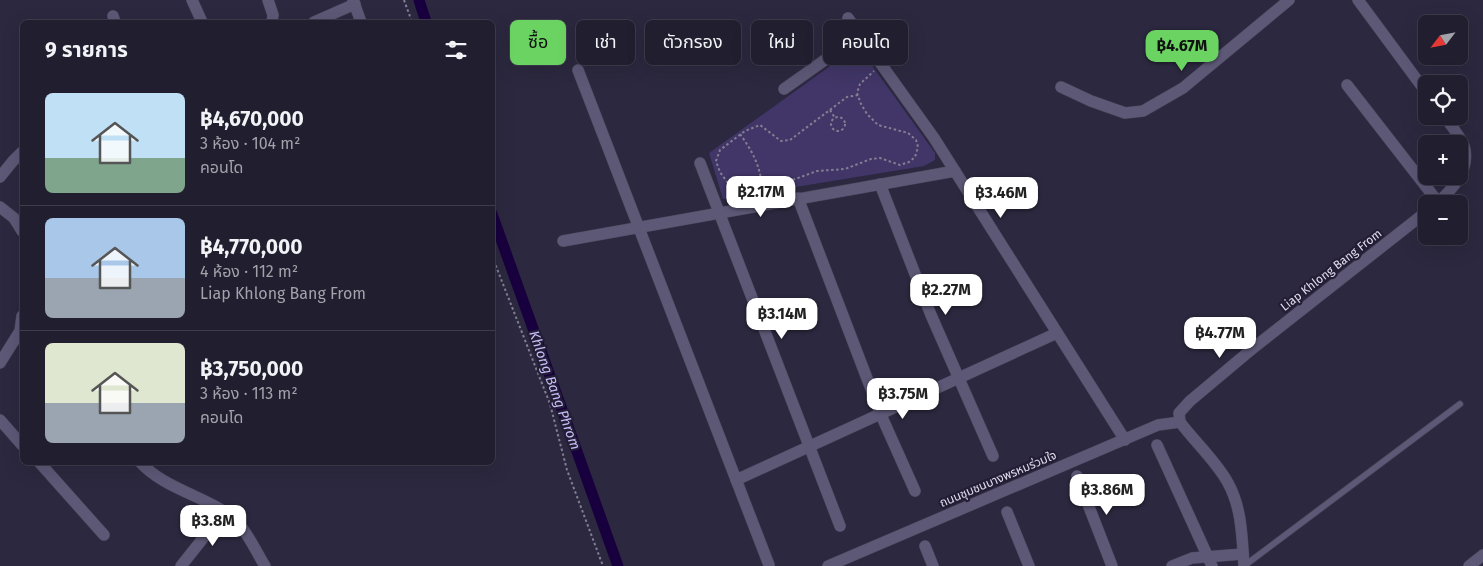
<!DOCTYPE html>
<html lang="th">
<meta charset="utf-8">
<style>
body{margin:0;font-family:"Fira Sans","Noto Sans Thai",sans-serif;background:#2d2b3b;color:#f1f3f6;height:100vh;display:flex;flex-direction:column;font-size:19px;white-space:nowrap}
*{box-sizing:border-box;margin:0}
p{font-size:16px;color:#a2a2aa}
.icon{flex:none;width:28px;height:28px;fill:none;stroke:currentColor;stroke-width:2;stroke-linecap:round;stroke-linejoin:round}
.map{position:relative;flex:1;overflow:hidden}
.panel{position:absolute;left:20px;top:20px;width:475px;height:445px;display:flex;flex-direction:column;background:#211e2f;border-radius:8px;box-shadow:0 5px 20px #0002,0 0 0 1px #3e3c4b}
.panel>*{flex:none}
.top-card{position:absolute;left:510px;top:20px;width:475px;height:45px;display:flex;gap:10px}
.needle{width:32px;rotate:238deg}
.fabs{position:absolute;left:1418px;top:15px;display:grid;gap:10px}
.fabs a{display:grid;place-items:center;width:50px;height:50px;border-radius:8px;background:#211e2f;box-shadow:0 5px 20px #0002,0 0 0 1px #3e3c4b;font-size:25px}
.price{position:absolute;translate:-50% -42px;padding:0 11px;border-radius:10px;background:#fff;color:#222;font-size:16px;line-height:32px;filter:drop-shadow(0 1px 2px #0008)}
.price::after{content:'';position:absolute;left:50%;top:30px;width:15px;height:11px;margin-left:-8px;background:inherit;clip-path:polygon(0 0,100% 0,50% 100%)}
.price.active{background:#6bd362;color:#111}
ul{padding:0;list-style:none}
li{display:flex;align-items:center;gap:15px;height:125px;padding:0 25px}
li+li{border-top:1px solid #3e3c4b}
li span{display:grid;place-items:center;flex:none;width:140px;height:100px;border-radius:8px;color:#555}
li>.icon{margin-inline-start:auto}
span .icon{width:60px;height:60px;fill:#fffc;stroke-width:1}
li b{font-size:21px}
h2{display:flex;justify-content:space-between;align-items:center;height:60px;padding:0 25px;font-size:21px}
.tag{padding:0 18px;border-radius:8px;background:#211e2f;box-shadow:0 5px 20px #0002,0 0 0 1px #3e3c4b;font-size:18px;line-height:45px}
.tag.active{background:#6bd362;color:#111}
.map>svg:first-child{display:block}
</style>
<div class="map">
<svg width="1483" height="566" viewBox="0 0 1483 566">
<rect width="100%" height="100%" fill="#2c283f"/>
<path fill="#413667" d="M 858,46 L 935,153 L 935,160 L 924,166 L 723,199 L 709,153 Z"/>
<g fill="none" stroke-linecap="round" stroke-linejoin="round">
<g stroke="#18003e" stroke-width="11">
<path d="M 419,0 L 426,22"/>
<path d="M 492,214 L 618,566"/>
</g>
<defs>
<path id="lane" d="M 1244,566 L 1460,404"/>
<g id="street">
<path d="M 192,0 L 202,22"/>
<path d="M 268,0 L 273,15 L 272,22"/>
<path d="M 353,0 L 361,22"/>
<path d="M 1358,0 L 1426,92"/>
<path d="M 113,16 L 115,22"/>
<path d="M 848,18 L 934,138 L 1125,440"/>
<path d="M 314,22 L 355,4"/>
<path d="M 578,70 L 769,565"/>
<path d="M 1347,85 L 1438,202"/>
<path d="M 1061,87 L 1091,101 L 1125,113 L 1143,111 L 1183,88 L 1289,0"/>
<path d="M 784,89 L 860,35"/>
<path d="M 700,163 L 840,526"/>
<path d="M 0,177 L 13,161 L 22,152"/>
<path d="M 880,184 L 931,315 L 993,456"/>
<path d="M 798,198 L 881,415 L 915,491"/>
<path d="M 1436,204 C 1452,190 1471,170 1464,146 C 1460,136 1451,125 1444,116"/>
<path d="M 0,207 L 14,218 L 22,231"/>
<path d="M 563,241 L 955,171"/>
<path d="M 0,363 L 20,331 L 22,316"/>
<path d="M 0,420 L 22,445"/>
<path d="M 1157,445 L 1212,566"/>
<path d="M 39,462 L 104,535"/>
<path d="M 140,462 C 166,491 213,497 238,523 C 249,535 257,553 265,566"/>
<path d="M 1077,476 L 1112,566"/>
<path d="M 736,480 L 1057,333"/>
<path d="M 1007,512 L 1029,566"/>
<path d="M 925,546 L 933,566"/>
<path d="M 181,566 L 224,512"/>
<path d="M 828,566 L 1158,425 L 1180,422"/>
<path d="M 1172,566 L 1192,558 L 1243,554"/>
<path d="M 1244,566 C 1242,538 1242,508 1228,483 C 1217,462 1194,441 1180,422 L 1179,413 L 1190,401 L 1252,349 L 1426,212"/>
<path d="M 1469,566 L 1483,555"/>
</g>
</defs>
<use href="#lane" stroke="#49455b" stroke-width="7"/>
<use href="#street" stroke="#49455b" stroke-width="12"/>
<g stroke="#827f92" stroke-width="2" stroke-dasharray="2.5 2.5" stroke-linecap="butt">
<path d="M 404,0 L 412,22"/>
<path d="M 858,95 L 847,97 L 790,140 L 781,141 L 760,125 L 745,131 L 720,150 L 716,161 L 720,172 L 727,182 L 733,186 L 743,186 L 761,179 L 787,182 L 817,171 L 845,169 L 871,159 L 880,158 L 900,165 L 909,162 L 915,157 L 918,147 L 916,140 L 908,133 L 878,125 L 867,114 L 861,104 L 857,93 L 860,84 L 874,71"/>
<path d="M 830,110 L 835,118"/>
<circle cx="838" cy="124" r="7"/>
<path d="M 740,134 C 750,148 758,161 761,179"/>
<path d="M 792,179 L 795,189"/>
<path d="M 492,256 L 550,404 L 567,470 L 603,566"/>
</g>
<use href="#lane" stroke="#5d5876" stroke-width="5.5"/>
<use href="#street" stroke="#5d5876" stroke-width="11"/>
</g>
<g text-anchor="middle" stroke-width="4.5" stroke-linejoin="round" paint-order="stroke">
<g font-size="12" fill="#e1deee" stroke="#231e35">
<text transform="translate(1331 270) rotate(-38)" y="4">Liap Khlong Bang From</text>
<text transform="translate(998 479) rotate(-23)" y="4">ถนนชุมชนบางพรหมร่วมใจ</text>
</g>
<g font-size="14" font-style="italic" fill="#c6bcf7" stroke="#231e35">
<text transform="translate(555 390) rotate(70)" y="5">Khlong Bang Phrom</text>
</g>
</g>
</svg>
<div class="fabs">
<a><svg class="needle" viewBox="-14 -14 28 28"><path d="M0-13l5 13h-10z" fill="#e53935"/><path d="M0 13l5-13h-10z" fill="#a2a2aa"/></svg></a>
<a><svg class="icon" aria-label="locate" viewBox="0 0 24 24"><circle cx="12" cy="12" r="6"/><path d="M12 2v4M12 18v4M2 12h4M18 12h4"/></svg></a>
<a>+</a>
<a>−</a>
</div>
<b class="price active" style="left:1182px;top:72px">฿4.67M</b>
<b class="price" style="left:761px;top:218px">฿2.17M</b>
<b class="price" style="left:1001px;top:219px">฿3.46M</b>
<b class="price" style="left:946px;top:316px">฿2.27M</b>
<b class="price" style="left:782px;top:340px">฿3.14M</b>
<b class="price" style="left:1220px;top:359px">฿4.77M</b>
<b class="price" style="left:903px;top:420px">฿3.75M</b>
<b class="price" style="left:1107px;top:516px">฿3.86M</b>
<b class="price" style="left:213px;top:547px">฿3.8M</b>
<div class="top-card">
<a class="tag active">ซื้อ</a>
<a class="tag">เช่า</a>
<a class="tag">ตัวกรอง</a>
<a class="tag">ใหม่</a>
<a class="tag">คอนโด</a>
</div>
<section class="panel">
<h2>9 รายการ<svg class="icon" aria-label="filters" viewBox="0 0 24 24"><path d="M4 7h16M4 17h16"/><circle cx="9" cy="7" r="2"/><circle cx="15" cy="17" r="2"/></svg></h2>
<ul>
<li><span style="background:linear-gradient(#bfe0f5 65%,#7fa58c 0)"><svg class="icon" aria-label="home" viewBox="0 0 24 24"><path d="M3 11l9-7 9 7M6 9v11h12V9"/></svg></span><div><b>฿4,670,000</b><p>3 ห้อง · 104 m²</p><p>คอนโด</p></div></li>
<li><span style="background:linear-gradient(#a9c7e8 60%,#9aa5b1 0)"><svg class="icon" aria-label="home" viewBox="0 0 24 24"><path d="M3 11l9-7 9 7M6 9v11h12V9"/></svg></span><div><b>฿4,770,000</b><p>4 ห้อง · 112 m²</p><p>Liap Khlong Bang From</p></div></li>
<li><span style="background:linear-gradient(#dfe7d0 60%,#9aa5b1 0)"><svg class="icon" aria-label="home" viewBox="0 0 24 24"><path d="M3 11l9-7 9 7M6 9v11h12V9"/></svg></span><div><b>฿3,750,000</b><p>3 ห้อง · 113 m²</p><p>คอนโด</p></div></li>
</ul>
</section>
</div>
